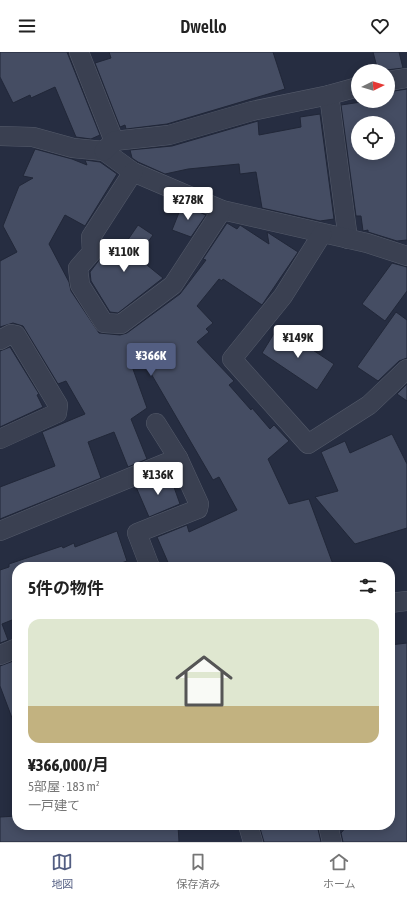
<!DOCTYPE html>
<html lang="ja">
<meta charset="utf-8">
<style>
body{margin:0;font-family:"Asap Condensed","Noto Sans JP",sans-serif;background:#f2f2f2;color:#222;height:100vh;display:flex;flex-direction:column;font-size:15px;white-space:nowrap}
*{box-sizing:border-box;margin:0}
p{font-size:13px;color:#767676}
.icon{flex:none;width:22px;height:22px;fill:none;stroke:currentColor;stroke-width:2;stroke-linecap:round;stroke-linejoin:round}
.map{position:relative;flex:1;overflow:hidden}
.panel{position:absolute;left:12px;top:510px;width:383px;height:268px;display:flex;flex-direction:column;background:#fff;border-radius:16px;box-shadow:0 2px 10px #0003}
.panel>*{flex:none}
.needle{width:26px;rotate:85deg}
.fabs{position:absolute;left:351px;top:12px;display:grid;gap:8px}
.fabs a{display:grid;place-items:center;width:44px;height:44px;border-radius:50%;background:#fff;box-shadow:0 2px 10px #0003;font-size:20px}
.price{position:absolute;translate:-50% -34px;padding:0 9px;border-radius:4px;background:#fff;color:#222;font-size:13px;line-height:26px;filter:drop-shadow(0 1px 2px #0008)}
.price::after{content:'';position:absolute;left:50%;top:24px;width:12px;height:9px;margin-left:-6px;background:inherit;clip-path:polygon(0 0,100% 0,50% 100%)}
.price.selected{background:#535e82;color:#fff}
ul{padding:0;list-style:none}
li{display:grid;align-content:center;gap:8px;height:212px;padding:0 16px}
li+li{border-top:1px solid #e0e0e0}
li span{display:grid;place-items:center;height:124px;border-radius:12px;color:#555}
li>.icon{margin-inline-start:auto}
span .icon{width:72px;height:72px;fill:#fffc;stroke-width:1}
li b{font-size:17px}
h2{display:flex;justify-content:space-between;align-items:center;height:48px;padding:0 16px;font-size:17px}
header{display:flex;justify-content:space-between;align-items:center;height:52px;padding:0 16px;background:#fff;font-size:18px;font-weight:600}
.menu{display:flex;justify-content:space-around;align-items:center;height:56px;border-top:1px solid #e0e0e0;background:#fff;font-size:11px;color:#767676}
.menu a{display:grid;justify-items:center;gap:2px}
.menu .selected{color:#535e82}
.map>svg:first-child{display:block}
</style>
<header><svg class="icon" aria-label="menu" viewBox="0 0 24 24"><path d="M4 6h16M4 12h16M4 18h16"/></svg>Dwello<svg class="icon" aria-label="heart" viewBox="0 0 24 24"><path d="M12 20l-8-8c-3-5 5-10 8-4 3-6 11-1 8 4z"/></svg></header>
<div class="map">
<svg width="407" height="790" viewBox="0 0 407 790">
<rect width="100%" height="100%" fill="#262d41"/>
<g fill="#454d63" stroke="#212738" fill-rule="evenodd">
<path d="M 0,0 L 67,0 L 100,83 L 91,87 L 76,85 L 55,35 L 31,46 L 30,43 L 13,51 L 0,25 Z"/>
<path d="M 109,0 L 273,0 L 285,37 L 167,72 L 126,77 L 125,73 L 120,75 L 95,11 L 111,6 Z"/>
<path d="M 373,0 L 399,0 L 403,16 L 378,19 Z"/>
<path d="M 407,37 L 407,188 L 397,189 L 368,180 L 368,178 L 363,179 L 361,164 L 356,164 L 341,53 L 368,49 L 388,49 L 388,40 ZM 358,71 L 388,71 L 388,101 L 358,101 Z"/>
<path d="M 320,62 L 334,167 L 320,169 L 262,156 L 256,120 L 240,122 L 239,112 L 188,117 L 165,122 L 138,110 L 132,106 L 130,98 L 172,94 L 258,69 L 259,83 L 301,75 L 300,65 Z"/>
<path d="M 35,97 L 72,107 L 87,113 L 85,108 L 100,110 L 117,122 L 85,174 L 65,163 L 49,192 L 69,230 L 71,239 L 99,281 L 120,283 L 127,281 L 180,242 L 206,208 L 203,207 L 227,171 L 237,177 L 240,173 L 269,192 L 267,180 L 298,200 L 262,253 L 223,227 L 222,229 L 219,227 L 197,254 L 213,271 L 206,277 L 209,280 L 197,290 L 234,329 L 229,333 L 251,358 L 252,356 L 270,377 L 274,373 L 289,389 L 268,407 L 289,452 L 309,447 L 334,515 L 170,515 L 157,485 L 187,473 L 189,480 L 237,458 L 219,425 L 213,428 L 139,301 L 129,306 L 147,356 L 131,367 L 147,407 L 128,415 L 114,380 L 88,390 L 101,426 L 0,467 L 0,435 L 55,414 L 42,380 L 85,362 L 66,329 L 58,332 L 23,274 L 13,271 L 0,275 L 0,209 L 17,200 L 3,174 L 19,134 L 33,126 L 23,124 Z"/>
<path d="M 182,153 L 206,163 L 191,185 L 172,178 Z"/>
<path d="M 138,173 L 153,183 L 137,205 L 163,226 L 118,261 L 110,260 L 91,229 L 90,220 L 100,207 L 102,202 L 115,190 L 123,195 Z"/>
<path d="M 392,211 L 407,215 L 407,239 L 385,269 L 362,252 Z"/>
<path d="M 396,260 L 407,268 L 407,306 L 399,309 L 378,329 L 357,315 Z"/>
<path d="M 278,275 L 334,312 L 317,338 L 262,301 Z"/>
<path d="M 10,295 L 39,342 L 37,343 L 43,355 L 0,375 L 0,299 Z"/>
<path d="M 407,332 L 407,349 L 397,342 Z"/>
<path d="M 392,382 L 407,412 L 407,476 L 355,492 L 315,445 L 338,439 L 321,400 L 345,389 L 350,401 Z"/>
<path d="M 170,424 L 180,452 L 149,465 L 136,435 L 155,427 L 155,429 Z"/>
<path d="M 117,479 L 127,509 L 110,515 L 17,515 L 17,566 L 2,572 L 8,588 L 0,591 L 0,518 L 9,515 L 9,512 L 62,494 L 63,496 L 74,491 L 75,495 Z"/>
<path d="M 407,591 L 407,790 L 343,790 L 341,781 L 348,773 L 390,773 L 390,593 Z"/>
<path d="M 16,608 L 17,674 L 15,674 L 0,634 L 0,614 Z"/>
<path d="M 17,764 L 17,773 L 178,773 L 179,790 L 0,790 L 0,765 Z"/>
<path d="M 259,773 L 317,773 L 321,790 L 264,790 Z"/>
</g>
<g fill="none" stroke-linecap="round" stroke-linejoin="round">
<defs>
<g id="minor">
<path d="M 79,0 L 114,89"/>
<path d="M 388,29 L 407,26"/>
<path d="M 329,43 L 348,187"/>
<path d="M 0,84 L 33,85 L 73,96 L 104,99 L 133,120 L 222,158 L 367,191 L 407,204"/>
<path d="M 104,99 L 114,89 L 169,83 L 252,59 L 329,43 L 358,35"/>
<path d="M 133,120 L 91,185 L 92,200 L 78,216 L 80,233 L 104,271 L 121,272 L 173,233 L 222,158"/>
<path d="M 322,182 L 283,244 L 232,307 L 308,392 L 369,353 L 407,317"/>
<path d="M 0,288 L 11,282 L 16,283 L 58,353 L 57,361 L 0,387"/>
<path d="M 0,479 L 178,406"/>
<path d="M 150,515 L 137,481 L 198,457 L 199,452 L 178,406 L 156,371"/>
<path d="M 390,551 L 407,549"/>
<path d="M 0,603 L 17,596"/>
<path d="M 248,773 L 253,790"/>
<path d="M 328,773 L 332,790"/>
</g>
</defs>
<use href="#minor" stroke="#555b6b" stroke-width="20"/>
<use href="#minor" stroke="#3a4051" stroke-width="19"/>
</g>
</svg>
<div class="fabs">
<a><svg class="needle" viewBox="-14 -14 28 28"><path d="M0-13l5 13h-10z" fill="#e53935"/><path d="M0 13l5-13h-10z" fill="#767676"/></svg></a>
<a><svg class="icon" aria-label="locate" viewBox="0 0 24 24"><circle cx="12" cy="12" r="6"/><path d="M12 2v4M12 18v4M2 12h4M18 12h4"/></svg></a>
</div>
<b class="price" style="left:188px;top:169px">¥278K</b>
<b class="price" style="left:124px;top:221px">¥110K</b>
<b class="price" style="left:298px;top:307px">¥149K</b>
<b class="price selected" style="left:151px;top:325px">¥366K</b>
<b class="price" style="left:158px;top:444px">¥136K</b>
<section class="panel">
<h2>5件の物件<svg class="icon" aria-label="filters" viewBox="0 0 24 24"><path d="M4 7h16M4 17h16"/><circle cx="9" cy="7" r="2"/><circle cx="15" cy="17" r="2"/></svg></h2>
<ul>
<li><span style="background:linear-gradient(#dfe7d0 70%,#c2b280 0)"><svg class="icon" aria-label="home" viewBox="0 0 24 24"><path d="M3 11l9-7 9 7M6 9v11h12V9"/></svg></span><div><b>¥366,000/月</b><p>5部屋 · 183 m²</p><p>一戸建て</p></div></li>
</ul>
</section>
</div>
<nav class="menu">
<a class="selected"><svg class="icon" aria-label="map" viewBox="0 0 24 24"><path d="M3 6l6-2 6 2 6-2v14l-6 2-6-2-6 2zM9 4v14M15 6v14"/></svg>地図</a>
<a><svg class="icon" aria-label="saved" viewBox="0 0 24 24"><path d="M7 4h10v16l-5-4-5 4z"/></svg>保存済み</a>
<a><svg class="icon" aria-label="home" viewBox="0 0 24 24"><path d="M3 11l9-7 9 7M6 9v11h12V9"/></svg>ホーム</a>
</nav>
